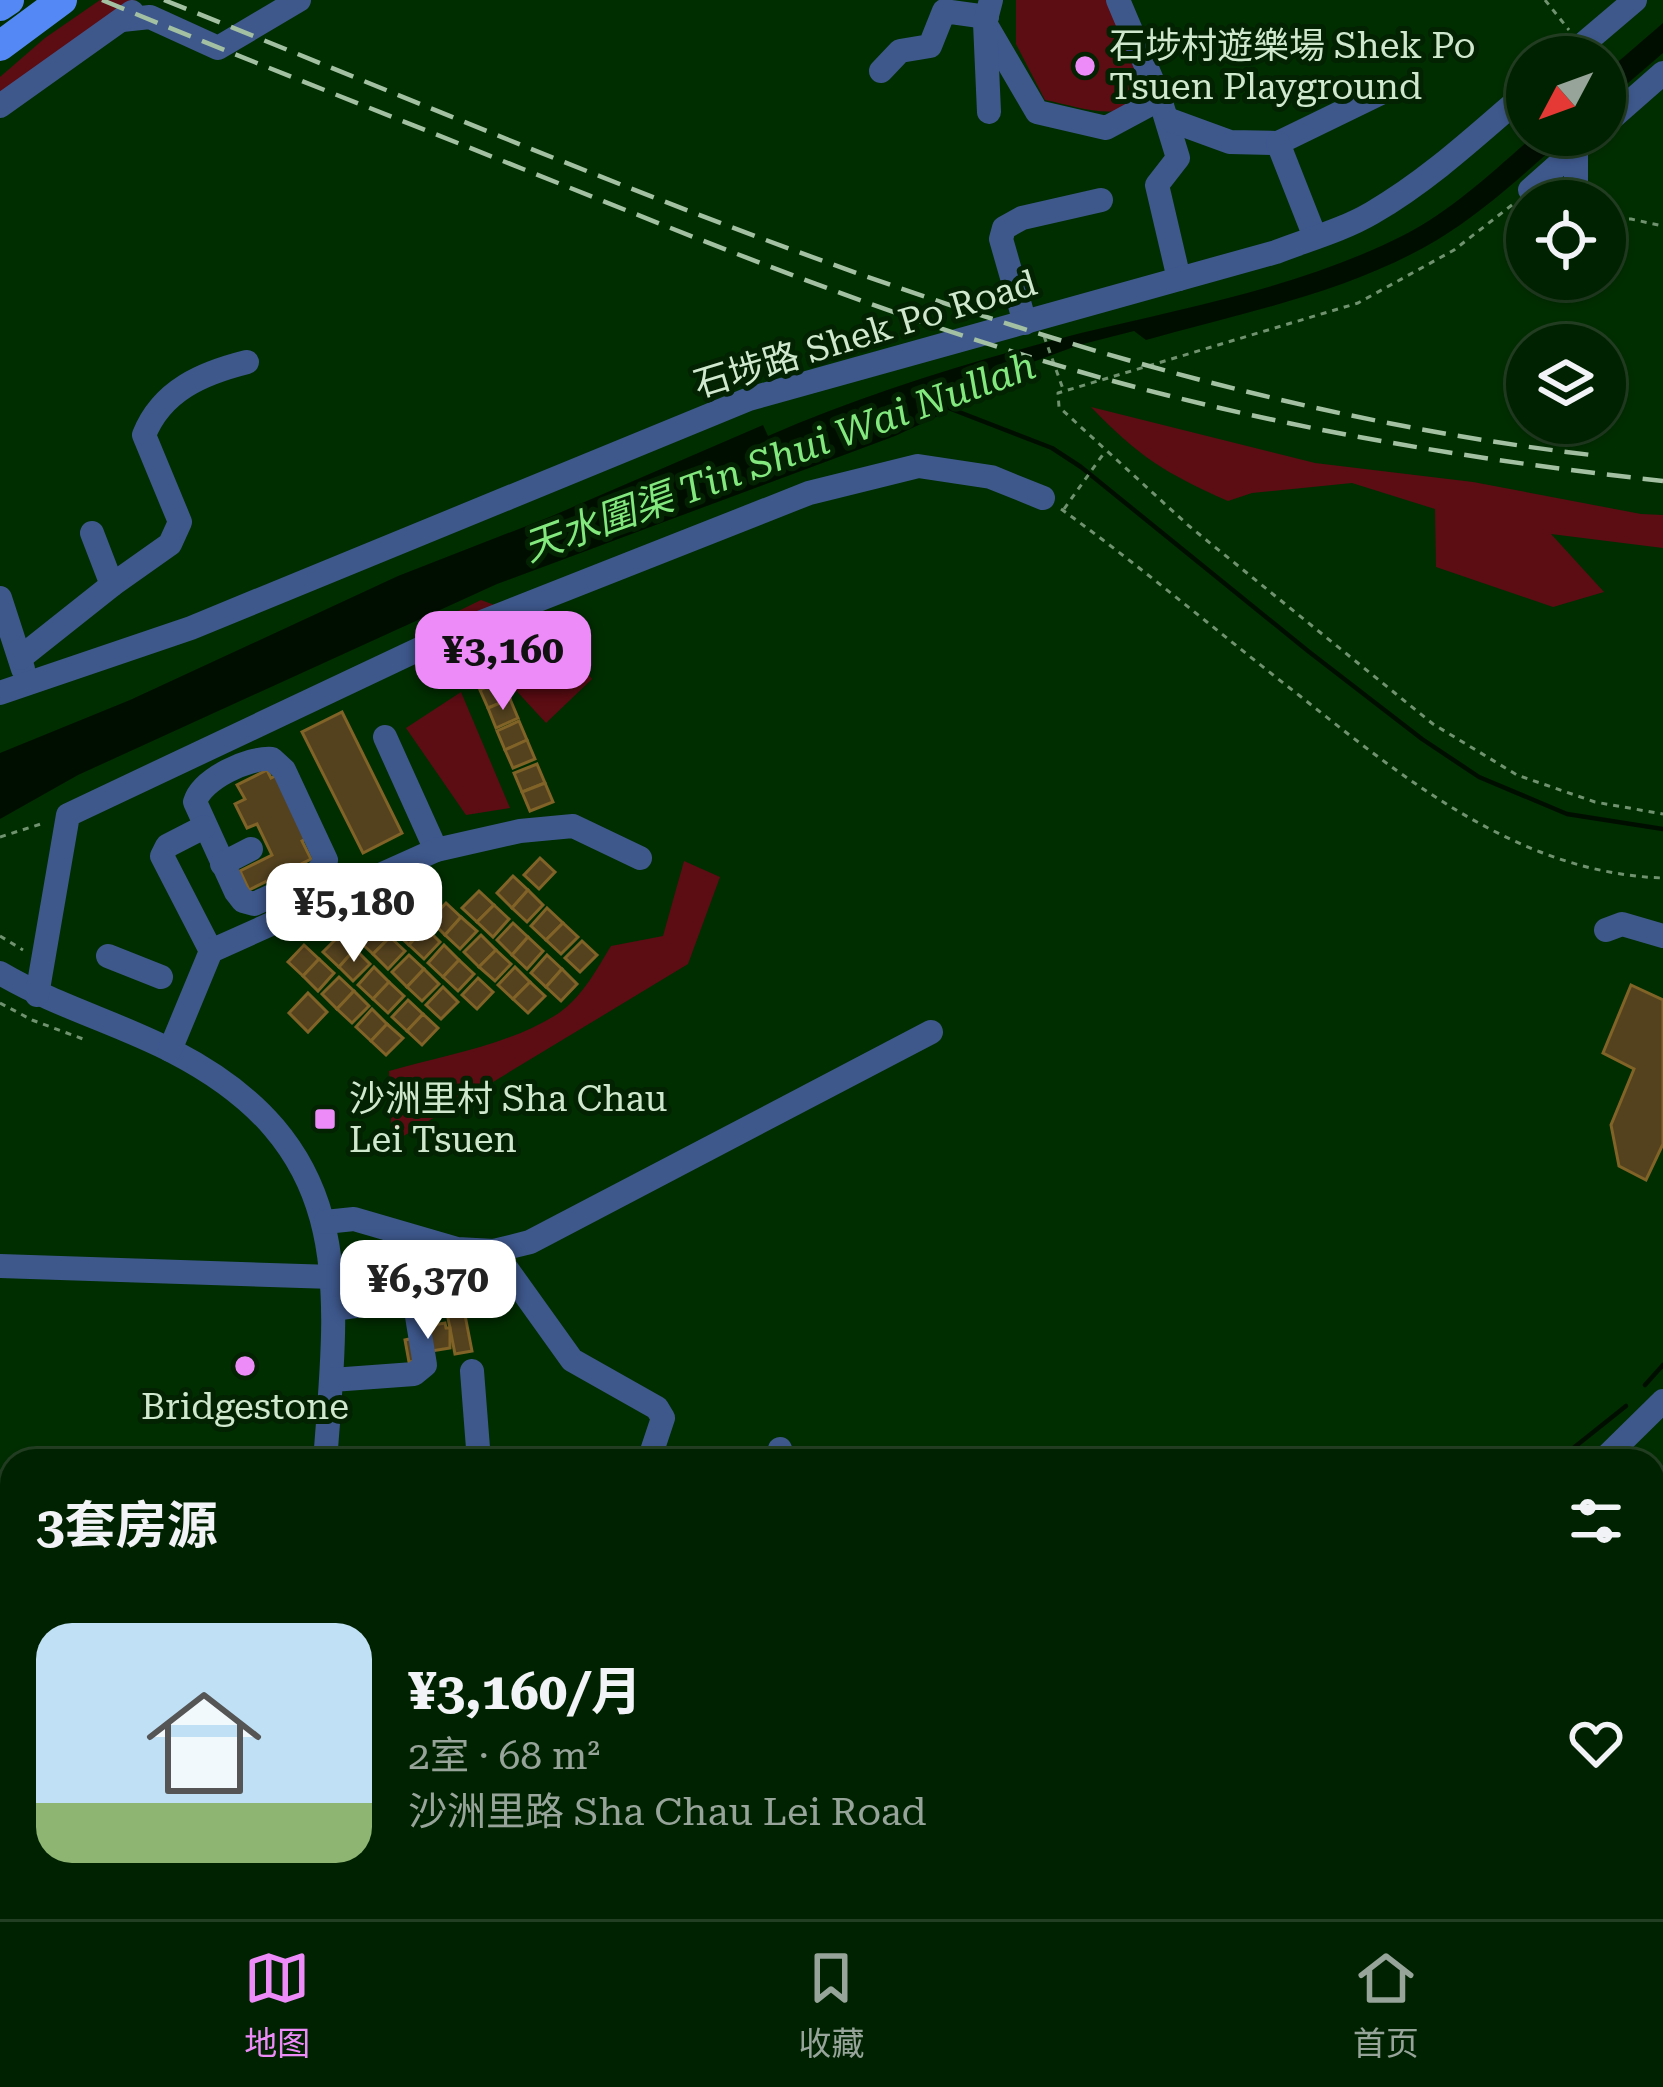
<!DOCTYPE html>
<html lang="zh">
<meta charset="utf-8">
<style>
body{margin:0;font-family:"Roboto Serif","Noto Sans SC",serif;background:#0f2f10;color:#f1f3f6;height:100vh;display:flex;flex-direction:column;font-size:45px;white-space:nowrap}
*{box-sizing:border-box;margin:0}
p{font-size:39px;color:#96a499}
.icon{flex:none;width:66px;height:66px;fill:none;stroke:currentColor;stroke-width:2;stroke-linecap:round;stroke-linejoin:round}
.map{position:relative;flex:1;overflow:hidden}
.sheet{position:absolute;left:0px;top:1449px;width:1665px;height:471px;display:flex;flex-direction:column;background:#012201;border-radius:36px 36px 0 0;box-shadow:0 3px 9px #0004,0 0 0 3px #233f23}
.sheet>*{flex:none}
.needle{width:78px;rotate:229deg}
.tools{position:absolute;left:1506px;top:36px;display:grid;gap:24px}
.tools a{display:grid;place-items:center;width:120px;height:120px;border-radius:50%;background:#012201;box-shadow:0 3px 9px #0004,0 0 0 3px #233f23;font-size:60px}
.price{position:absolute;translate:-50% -102px;padding:0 27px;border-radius:24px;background:#fff;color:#222;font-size:39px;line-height:78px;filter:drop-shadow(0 3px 6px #0008)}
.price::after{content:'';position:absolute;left:50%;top:72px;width:36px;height:27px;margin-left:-18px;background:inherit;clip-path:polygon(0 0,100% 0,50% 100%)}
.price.current{background:#ed8cf9;color:#111}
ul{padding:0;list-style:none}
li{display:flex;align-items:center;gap:36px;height:300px;padding:0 36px}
li span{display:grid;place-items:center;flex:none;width:336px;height:240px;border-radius:36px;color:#555}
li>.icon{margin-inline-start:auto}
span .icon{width:144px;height:144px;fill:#fffc;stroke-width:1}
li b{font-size:51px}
h2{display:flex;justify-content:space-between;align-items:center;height:144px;padding:0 36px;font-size:51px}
.tab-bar{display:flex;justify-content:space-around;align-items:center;height:168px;border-top:3px solid #233f23;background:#012201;font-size:33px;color:#96a499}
.tab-bar a{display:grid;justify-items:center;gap:6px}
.tab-bar .current{color:#ed8cf9}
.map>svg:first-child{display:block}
</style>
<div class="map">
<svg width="1663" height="1919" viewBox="0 0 1663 1919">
<rect width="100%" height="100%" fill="#012e01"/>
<g fill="#5c0c13">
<path d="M 100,0 L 136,0 L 0,94 L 0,77 L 45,38 Z"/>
<path d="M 1016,0 L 1114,0 L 1152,87 C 1129,128 1082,107 1045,100 L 1016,44 Z"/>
<path d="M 1091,407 L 1315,463 L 1473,482 L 1641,514 L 1663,515 L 1663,548 L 1551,534 L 1604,592 L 1553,607 L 1436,567 L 1435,509 L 1352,483 L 1252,493 L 1228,501 C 1165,473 1139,457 1091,407 Z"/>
<path d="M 481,600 L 549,625 L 592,679 L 546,723 L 488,660 L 422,680 L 417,631 Z"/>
<path d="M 461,692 L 510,808 L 466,815 L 406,728 Z"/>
<path d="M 684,861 L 720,877 L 688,964 L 392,1143 L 389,1071 C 445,1055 510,1045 559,1013 C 582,997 597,969 611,946 L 663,936 Z"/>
</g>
<g fill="#000e00">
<path d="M 1663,23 L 1663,53 L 1605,103 L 1605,73 Z"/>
<path d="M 1535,135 L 1568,135 C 1526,172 1485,211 1437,240 C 1350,292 1242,313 1146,340 L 1134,331 L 1079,345 L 998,375 L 938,416 L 895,436 L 497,584 L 78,775 L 0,819 L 0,753 L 130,700 L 398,576 L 552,516 L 763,425 L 768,436 C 867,393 976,360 1081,333 C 1189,307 1304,286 1404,235 C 1453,210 1493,171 1535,135 Z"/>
</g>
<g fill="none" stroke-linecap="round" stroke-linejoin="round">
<g stroke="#000e00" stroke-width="4.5">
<path d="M 946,407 L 1052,448 L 1081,467 L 1308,651 L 1422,739 L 1479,777 L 1567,814 L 1663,829"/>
<path d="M 1645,1385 L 1663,1365"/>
<path d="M 1557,1461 L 1626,1406"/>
</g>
</g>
<g fill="#54421f" stroke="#816327" stroke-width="3">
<path d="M 502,680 L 510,699 L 488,708 L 480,690 Z"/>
<path d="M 510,699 L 518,718 L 496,728 L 488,708 Z"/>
<path d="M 342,712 L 402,833 L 363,853 L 302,732 Z"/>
<path d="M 519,721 L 527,740 L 505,750 L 497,731 Z"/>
<path d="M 527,740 L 535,759 L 513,768 L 505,750 Z"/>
<path d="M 537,764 L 545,783 L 522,792 L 514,773 Z"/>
<path d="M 267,770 L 271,778 L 279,774 L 310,837 L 302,841 L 311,859 L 249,890 L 240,871 L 272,855 L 257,824 L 247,828 L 235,804 L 245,799 L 237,785 Z"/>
<path d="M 545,783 L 553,802 L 530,811 L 522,792 Z"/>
<path d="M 540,858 L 555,872 L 539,889 L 524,875 Z"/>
<path d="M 513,876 L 528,890 L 512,908 L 497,893 Z"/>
<path d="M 528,890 L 543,905 L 527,922 L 512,908 Z"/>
<path d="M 479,891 L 494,905 L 477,922 L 462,908 Z"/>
<path d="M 446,903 L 461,917 L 445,935 L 430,920 Z"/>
<path d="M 494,905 L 509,919 L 493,937 L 477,922 Z"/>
<path d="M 547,908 L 563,923 L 546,940 L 531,926 Z"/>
<path d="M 410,913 L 425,927 L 409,945 L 393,930 Z"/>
<path d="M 461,917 L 477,931 L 460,949 L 445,935 Z"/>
<path d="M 374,923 L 390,937 L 373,954 L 358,940 Z"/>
<path d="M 513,923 L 528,937 L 512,955 L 497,940 Z"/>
<path d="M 563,923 L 578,937 L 561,954 L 546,940 Z"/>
<path d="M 425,927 L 440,942 L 424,959 L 409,945 Z"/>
<path d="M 340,935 L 355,949 L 339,967 L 323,952 Z"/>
<path d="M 481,935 L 496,950 L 479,967 L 464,952 Z"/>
<path d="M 390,937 L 405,951 L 388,969 L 373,954 Z"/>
<path d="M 528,937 L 543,951 L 527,969 L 512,955 Z"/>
<path d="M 582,941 L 597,955 L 580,972 L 565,958 Z"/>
<path d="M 304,945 L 319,959 L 303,976 L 288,962 Z"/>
<path d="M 444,945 L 459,960 L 443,977 L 428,963 Z"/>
<path d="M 355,949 L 370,964 L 353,981 L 339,967 Z"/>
<path d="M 496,950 L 511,964 L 495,981 L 479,967 Z"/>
<path d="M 409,955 L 424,969 L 407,987 L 392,972 Z"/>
<path d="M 547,955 L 562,969 L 546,987 L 531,973 Z"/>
<path d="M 319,959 L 334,973 L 318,991 L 303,976 Z"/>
<path d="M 459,960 L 474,974 L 458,991 L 443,977 Z"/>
<path d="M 374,967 L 389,982 L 373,999 L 358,985 Z"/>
<path d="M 515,967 L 530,982 L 513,999 L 498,985 Z"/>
<path d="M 424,969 L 439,984 L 422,1001 L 407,987 Z"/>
<path d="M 562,969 L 577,984 L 561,1001 L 546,987 Z"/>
<path d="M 339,977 L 354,991 L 337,1009 L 322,994 Z"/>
<path d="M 478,978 L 493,992 L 477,1009 L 462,995 Z"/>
<path d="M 389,982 L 404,996 L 388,1013 L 373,999 Z"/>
<path d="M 530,982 L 545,996 L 528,1013 L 513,999 Z"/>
<path d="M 1631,985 L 1663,1000 L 1663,1144 L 1646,1180 L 1619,1166 L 1611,1125 L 1634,1069 L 1603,1053 Z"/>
<path d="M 443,987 L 458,1002 L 441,1019 L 426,1005 Z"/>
<path d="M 354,991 L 369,1006 L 352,1023 L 337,1009 Z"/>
<path d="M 308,993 L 327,1012 L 308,1032 L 289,1013 Z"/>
<path d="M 408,1000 L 423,1014 L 407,1031 L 392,1017 Z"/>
<path d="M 372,1009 L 387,1024 L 371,1041 L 356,1027 Z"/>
<path d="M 423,1014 L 438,1028 L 422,1045 L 407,1031 Z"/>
<path d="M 387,1024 L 403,1038 L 386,1055 L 371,1041 Z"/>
<path d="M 464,1310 L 472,1351 L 455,1354 L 447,1313 Z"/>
<path d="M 445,1323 L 446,1328 L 450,1328 L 450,1348 L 425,1352 L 426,1359 L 409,1362 L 405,1340 L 423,1336 L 422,1327 Z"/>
<path d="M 1243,1908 L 1319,1908 L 1327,1911 L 1324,1919 L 1239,1919 Z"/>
</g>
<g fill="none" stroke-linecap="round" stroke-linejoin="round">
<g stroke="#70926f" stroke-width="3" stroke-dasharray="6 6" stroke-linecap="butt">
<path d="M 1545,0 L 1569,30"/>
<path d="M 1512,205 L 1454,250 L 1358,303 L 1058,393 L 1059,407 L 1189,526 L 1433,724 L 1517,775 L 1595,802 L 1663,814"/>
<path d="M 1605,220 L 1631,219 L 1663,226"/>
<path d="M 1044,336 L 1063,389"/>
<path d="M 1061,509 C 1143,568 1220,634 1300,696 C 1407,781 1520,873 1663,878"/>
<path d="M 1064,509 L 1104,453"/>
<path d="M 0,837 L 44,823"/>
<path d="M 0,936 L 23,950"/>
<path d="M 0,1003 L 32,1020 L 83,1039 L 84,1035"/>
<path d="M 693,1908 L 693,1919"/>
</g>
<g stroke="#3e588c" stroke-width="24">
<path d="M 1118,0 L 1160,99 L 1178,158 L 1157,185 L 1179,279"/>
<path d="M 122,20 L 150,17 L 218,48 L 299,0"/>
<path d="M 985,23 L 1037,112 L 1106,128 L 1160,99"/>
<path d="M 1568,57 L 1635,0"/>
<path d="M 881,71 L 900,51 L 930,46 L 944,11 L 987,17"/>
<path d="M 0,106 L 132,12"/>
<path d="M 989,112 L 985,23 L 991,0"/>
<path d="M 1167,119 L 1230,142 L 1278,143 L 1387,90"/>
<path d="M 1605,124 L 1663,73"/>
<path d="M 1278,143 L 1315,237"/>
<path d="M 1530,190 L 1592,135"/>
<path d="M 1576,201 L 1576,150"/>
<path d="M 1025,323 L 1001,239 L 1004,228 L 1022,218 L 1101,200"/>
<path d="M 112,585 L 170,544 L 180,522 L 144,435 C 162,390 203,373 247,362"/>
<path d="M 0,598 L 23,669"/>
<path d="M 20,658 L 112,585 L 92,533"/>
<path d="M 0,693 L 191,628 L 749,399 L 1276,252 C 1307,240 1343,230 1372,213 C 1429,180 1477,135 1527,92"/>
<path d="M 385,737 L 436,850"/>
<path d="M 272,759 L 284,770 L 326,860 L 314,877 L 254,904 L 243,901 L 236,892 L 195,802 C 202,779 248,757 272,759 Z"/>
<path d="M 204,827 L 167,846 L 162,856 L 211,951"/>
<path d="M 222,864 L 251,849"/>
<path d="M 1606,930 L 1622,924 L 1663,936"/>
<path d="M 108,956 L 161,977"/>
<path d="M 0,973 C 58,1007 116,1022 174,1052 C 357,1147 339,1283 325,1461"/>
<path d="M 37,995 L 68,815 L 449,635 L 809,493 L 918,466 L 991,477 L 1043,498"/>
<path d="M 170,1050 L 211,951 L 436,850 L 520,831 L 573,826 L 640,858"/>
<path d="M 325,1222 L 354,1219 L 457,1249 L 494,1251 L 530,1242 L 931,1032"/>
<path d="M 494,1251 L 572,1360 L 657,1408 L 663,1418 L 652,1451"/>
<path d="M 0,1266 L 333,1277"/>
<path d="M 472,1371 L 479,1461"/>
<path d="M 332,1380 L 414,1374 L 425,1365 L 414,1298 L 333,1309"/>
<path d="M 777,1461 L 780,1449"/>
<path d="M 1602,1461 L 1663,1401"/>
<path d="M 0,1902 L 12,1897"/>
<path d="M 322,1908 L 333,1919"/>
<path d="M 1149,1908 L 1151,1919"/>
<path d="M 1491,1908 L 1492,1919"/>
<path d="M 122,1919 L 165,1908"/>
<path d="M 1044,1919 L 1046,1908"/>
<path d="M 1090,1919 L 1093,1908"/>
</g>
<g stroke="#5489f5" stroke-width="30">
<path d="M 0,6 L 9,0"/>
<path d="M 0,46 L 62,0"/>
</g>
<g stroke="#a3c0a2" stroke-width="4.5" stroke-dasharray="24 12" stroke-linecap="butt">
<path d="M 102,0 C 242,58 383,113 523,169 C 703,241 881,314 1067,368 C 1261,425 1463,459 1663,481"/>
<path d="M 164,0 C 634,188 1091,398 1600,456"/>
</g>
</g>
<g fill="#ed8cf9" stroke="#022202" stroke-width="4.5">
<circle cx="1085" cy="66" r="12"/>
<rect x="313" y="1107" width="24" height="24" rx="6"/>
<circle cx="245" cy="1366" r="12"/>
</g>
<g text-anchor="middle" stroke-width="10" stroke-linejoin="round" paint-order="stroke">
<g font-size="36" fill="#d0e8ce" stroke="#022202" text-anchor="start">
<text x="1109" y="58">石埗村遊樂場 Shek Po<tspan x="1109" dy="41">Tsuen Playground</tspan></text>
<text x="349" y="1111">沙洲里村 Sha Chau<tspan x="349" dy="41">Lei Tsuen</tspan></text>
<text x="245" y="1419" text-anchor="middle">Bridgestone</text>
</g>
<g font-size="36" fill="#d0e8ce" stroke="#022202">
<text transform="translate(865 333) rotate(-17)" y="13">石埗路 Shek Po Road</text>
</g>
<g font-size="39" font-style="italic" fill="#83e87e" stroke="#022202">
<text transform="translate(779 456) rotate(-20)" y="14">天水圍渠 Tin Shui Wai Nullah</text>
</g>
</g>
</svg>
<div class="tools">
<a><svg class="needle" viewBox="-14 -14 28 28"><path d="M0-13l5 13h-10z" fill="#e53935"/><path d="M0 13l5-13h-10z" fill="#96a499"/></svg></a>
<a><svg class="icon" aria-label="locate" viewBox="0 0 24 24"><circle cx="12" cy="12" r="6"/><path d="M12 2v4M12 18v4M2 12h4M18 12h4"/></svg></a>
<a><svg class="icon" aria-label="layers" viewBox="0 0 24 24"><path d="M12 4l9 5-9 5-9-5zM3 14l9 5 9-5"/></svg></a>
</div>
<b class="price current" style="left:503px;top:713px">¥3,160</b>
<b class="price" style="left:354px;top:965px">¥5,180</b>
<b class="price" style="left:428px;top:1342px">¥6,370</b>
<section class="sheet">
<h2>3套房源<svg class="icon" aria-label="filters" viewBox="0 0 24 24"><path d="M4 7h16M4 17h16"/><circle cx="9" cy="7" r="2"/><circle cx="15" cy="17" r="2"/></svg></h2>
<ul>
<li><span style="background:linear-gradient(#bfe0f5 75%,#8fb573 0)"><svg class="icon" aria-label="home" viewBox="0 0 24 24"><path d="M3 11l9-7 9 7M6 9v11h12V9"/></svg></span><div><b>¥3,160/月</b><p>2室 · 68 m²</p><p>沙洲里路 Sha Chau Lei Road</p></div><svg class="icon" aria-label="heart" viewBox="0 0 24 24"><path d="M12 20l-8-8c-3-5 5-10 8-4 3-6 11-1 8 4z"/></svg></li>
</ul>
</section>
</div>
<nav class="tab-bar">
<a class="current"><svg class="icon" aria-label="map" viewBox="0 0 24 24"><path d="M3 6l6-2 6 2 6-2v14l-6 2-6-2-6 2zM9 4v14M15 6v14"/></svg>地图</a>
<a><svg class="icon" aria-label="saved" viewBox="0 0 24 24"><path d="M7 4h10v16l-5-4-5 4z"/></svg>收藏</a>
<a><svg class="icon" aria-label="home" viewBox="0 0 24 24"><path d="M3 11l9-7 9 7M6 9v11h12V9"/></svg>首页</a>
</nav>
